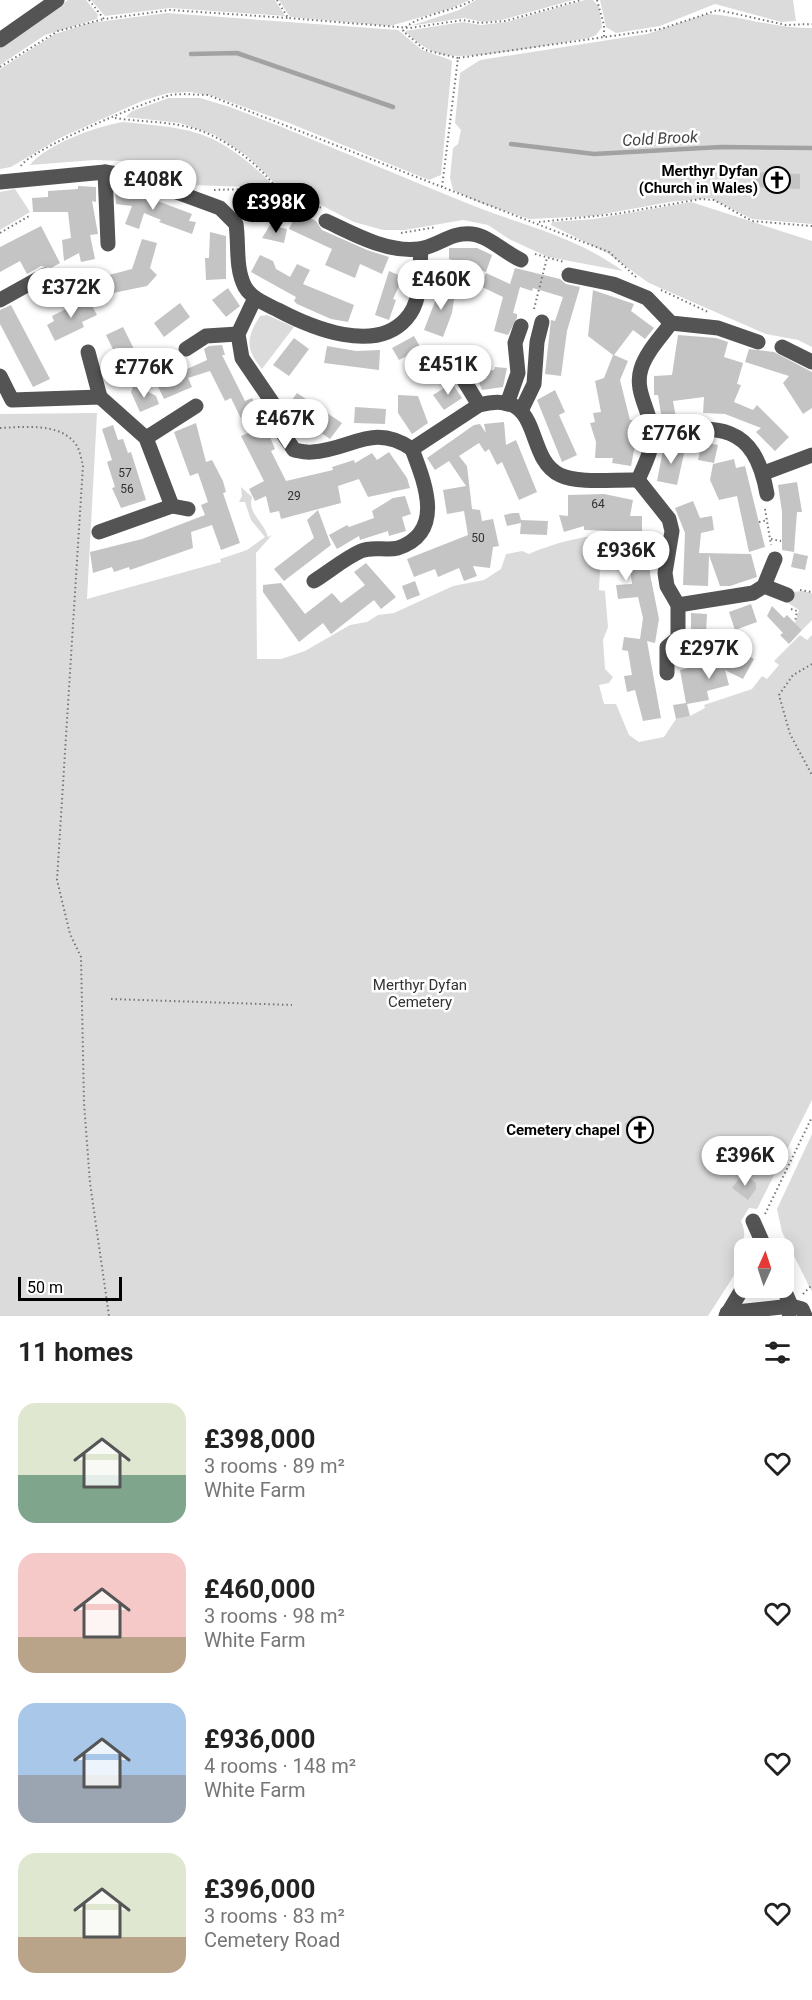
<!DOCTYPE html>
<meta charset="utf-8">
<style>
body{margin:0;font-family:Roboto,sans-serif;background:#f2f2f2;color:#222;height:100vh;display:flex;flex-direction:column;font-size:22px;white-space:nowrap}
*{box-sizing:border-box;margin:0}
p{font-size:20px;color:#767676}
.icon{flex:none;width:33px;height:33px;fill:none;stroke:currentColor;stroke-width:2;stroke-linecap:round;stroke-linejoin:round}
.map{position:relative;height:1316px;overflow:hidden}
.details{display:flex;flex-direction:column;background:#fff;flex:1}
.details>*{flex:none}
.needle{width:39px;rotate:3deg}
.controls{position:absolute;left:734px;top:1238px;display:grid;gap:12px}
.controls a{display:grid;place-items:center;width:60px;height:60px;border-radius:12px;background:#fff;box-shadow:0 3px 15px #0003;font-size:30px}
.scale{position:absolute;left:18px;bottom:15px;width:104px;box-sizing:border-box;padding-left:6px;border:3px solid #000;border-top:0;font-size:16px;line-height:21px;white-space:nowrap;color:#000;-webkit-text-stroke:4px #fff;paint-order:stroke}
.price{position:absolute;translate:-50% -51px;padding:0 14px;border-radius:21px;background:#fff;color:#222;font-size:20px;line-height:39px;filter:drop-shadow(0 2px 3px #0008)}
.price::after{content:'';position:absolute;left:50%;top:36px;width:18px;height:14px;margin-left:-9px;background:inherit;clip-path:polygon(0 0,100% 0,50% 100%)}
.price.selected{background:#000;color:#fff}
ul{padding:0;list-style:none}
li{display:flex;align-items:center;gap:18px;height:150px;padding:0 18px}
li span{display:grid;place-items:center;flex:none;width:168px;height:120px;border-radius:18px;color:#555}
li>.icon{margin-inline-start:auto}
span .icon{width:72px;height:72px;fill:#fffc;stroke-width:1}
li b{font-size:26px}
h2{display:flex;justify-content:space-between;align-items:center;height:72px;padding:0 18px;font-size:26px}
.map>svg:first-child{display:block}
</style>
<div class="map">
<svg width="812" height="1316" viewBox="0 0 812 1316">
<rect width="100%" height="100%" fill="#fff"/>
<g fill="#dbdbdb">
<path d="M 68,0 L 86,0 L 98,15 L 97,19 L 45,35 L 0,65 L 0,48 Z"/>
<path d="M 91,0 L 275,0 L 285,16 L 170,8 L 105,16 Z"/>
<path d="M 279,0 L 470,0 L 449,9 L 390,26 L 290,17 Z"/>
<path d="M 476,0 L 573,0 L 502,20 L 483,22 L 464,18 L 410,26 L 459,10 Z"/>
<path d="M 585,0 L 593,0 L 599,7 L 602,27 L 596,35 L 589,38 C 556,43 468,62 440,54 C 426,50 415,41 405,31 L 463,22 L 481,25 L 506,22 Z"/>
<path d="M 600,0 L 793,0 L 796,21 L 781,22 L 715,4 L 660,26 L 616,33 L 606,27 Z"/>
<path d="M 167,13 L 398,30 L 422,50 L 448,59 L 452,61 L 451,73 L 441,175 L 429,180 L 289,123 L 213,96 L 190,92 L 168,93 L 142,101 L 60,138 L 11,167 L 0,169 L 0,69 L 55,34 L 89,23 Z"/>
<path d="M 707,14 C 743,16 776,29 812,28 L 812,224 L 752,219 L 710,198 L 670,202 L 593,216 L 529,219 L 478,202 L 453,190 L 450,178 L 453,148 L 458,144 L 461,130 L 455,123 L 460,73 L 480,60 L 647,34 Z"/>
<path d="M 169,98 L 200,98 L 230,107 C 312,138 392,173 474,206 C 530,228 572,235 623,271 L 548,257 L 509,239 L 488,225 L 463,220 L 405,230 L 383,230 L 354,222 L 315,202 L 282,190 L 247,156 L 215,135 L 180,123 L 126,117 L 132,111 Z"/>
<path d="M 123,122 C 181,128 208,127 255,168 C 261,174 270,180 274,188 L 192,185 L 123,161 L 94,160 L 30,165 C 47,144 97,126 123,122 Z"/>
<path d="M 15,189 L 30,212 L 0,230 L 0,192 Z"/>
<path d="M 691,202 L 812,241 L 812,347 L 798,340 L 766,334 L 649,283 L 607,253 L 551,225 L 552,222 L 594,219 Z"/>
<path d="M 267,315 L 294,327 L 262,369 C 245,349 246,338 260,316 Z"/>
<path d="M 97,413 L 87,599 L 221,562 L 220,559 L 247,550 L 265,537 L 251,520 L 245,502 L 239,502 L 242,496 L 241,487 L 252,497 C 247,513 264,522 268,537 L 272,535 L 256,553 L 257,659 L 281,659 L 305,651 L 350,625 L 367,622 L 378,615 L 394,613 L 453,586 L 484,580 L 501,569 L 506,554 L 522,551 L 529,554 C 549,545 589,533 610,536 L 609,546 L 605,545 L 601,549 L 599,590 L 605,591 L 608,627 L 603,640 L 605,669 L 613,677 L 609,683 L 599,685 L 604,704 L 616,704 L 629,735 L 639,742 L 664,737 L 676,719 L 690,716 L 705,708 L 704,705 L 752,689 L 762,676 L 767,679 L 779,665 L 774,661 L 800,635 L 807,640 L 812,635 L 812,1100 L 757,1209 L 749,1208 L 741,1221 C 750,1241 737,1247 740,1266 L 708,1316 L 0,1316 L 0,414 Z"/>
<path d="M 804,591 L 812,593 L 812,620 L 802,630 L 795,623 L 799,610 L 785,601 L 791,592 Z"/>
<path d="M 812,1134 L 812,1292 L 782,1232 L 777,1209 Z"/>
</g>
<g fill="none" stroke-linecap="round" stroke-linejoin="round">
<g stroke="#a2a2a2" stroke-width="4.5">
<path d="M 191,54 L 237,53 L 393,107"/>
<path d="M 511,144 L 594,154 L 721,147 L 812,148"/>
</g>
</g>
<g fill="#c4c4c4">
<path d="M 754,172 L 800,174 L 800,189 L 753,187 Z"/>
<path d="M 78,186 L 96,187 L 96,202 L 92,201 L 98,234 L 90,235 L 95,259 L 81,262 L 79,253 L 64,261 L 62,240 L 71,238 L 68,212 L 33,212 L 32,198 L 48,197 L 48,191 L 78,189 Z"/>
<path d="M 115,190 L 131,191 L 192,214 L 189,221 L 196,222 L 192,234 L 159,222 L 161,220 L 144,213 L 139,229 L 125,224 L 132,206 L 116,204 Z"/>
<path d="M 250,205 L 268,206 L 267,220 L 249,219 Z"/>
<path d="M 297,212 L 316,221 L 322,230 L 367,250 L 389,257 L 382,274 L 360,264 L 355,278 L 325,265 L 332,249 L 289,229 Z"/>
<path d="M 270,225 L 287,229 L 284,243 L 262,238 Z"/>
<path d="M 41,226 L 60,263 L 51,268 L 41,266 L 27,274 L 20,261 L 0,272 L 0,247 Z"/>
<path d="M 210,232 L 226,236 L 226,279 L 206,280 L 205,258 L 209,258 Z"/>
<path d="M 142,239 L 157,243 L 150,268 L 157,275 L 147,286 L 113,293 L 109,275 L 132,269 Z"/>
<path d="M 449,248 L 477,248 L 492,255 L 486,272 L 449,259 Z"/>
<path d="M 260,255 L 273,261 L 276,269 L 290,277 L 297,264 L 310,270 L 303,284 L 354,305 L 348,322 L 331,319 L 297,304 L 294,301 L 296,297 L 251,272 Z"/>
<path d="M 515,268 L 560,279 L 566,284 L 580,287 L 567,331 L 561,376 L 545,374 L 551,320 L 555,321 L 563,297 L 533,288 L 532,291 L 520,287 L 513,313 L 517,314 L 517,318 L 508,335 L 494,331 L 503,297 L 480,286 L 486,273 L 510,284 Z"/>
<path d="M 389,271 L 403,277 L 393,299 L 396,300 L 389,320 L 375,315 Z"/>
<path d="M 438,285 L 456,287 L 452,313 L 443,337 L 424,330 L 436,299 Z"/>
<path d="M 228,288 L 240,306 L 226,317 L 212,300 Z"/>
<path d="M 593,290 L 634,304 L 631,311 L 654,328 L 645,339 L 633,330 L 614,355 L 628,361 L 620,380 L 630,420 L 634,420 L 636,440 L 631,466 L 612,463 L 613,458 L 595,458 L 596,442 L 590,423 L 595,422 L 593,413 L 601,412 L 595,381 L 604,378 L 613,355 L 588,336 Z"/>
<path d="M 88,298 L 97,315 L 82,322 L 84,327 L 55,341 L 47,325 L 54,321 L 52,316 Z"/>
<path d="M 180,303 L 190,317 L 164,337 L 154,323 Z"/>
<path d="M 11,305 L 50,379 L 33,387 L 0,324 L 0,310 Z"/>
<path d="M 123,327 L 141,363 L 124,372 L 106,335 Z"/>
<path d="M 678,335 L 716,338 L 728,342 L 724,357 L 743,363 L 737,384 L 741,385 L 734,402 L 753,410 L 757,405 L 789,437 L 775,451 L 756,432 L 761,428 L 725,414 L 703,413 L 704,397 L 673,401 L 676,418 L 662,420 L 658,395 L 654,395 L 654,376 L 672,375 Z"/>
<path d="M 414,336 L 424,354 L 411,361 L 407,356 L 399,360 L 392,348 Z"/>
<path d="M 294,338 L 309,349 L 289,376 L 273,365 Z"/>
<path d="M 222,345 L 225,355 L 222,355 L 245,401 L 252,398 L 262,418 L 275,449 L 271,451 L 286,481 L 333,470 L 332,467 L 354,460 L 355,463 L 372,453 L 377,460 L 389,452 L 407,478 L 410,488 L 368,497 L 359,479 L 338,486 L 341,503 L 281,519 L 279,511 L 270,513 L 266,496 L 255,501 L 249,489 L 264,481 L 241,436 L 248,433 L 231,398 L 225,401 L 210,371 L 188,378 L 192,387 L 164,399 L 152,374 L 172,365 L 176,374 L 207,360 L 204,349 L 209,346 Z"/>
<path d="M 327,346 L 356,351 L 380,350 L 379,370 L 324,363 Z"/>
<path d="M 749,349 L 774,352 L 812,372 L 812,408 L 803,414 L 783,383 L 789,376 L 745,362 Z"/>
<path d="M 495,367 L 507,368 L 503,387 L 482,390 L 475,373 L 494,370 Z"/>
<path d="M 452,383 L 462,398 L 444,410 L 433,395 Z"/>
<path d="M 134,384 L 156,396 L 159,404 L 140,412 L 131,392 Z"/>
<path d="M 555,390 L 565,412 L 559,415 L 577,455 L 562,462 L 537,400 Z"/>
<path d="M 297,393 L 342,423 L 330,439 L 286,408 Z"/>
<path d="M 398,395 L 418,396 L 428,423 L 412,434 L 398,413 Z"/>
<path d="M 355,407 L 386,409 L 385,424 L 354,423 Z"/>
<path d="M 504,422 L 506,445 L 516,440 L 537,492 L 519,500 L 502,462 L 497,465 L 489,449 L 485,452 L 479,443 L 459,456 L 467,466 L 472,509 L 480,510 L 482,521 L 493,519 L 499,546 L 493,547 L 490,568 L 473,566 L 477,576 L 464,581 L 459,568 L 438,577 L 435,569 L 414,577 L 407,559 L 468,535 L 464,511 L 447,514 L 443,490 L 466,486 L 449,461 L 435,470 L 427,458 L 474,425 L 480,424 L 486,433 L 484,424 Z"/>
<path d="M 196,423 L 206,462 L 212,460 L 223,481 L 226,492 L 223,493 L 240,543 L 221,550 L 212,525 L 191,532 L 193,548 L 130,570 L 129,567 L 114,572 L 112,567 L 93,573 L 90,552 L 142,539 L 205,515 L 201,505 L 208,502 L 198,473 L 190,476 L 174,432 Z"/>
<path d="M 113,425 L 118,440 L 123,439 L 128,453 L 131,452 L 146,500 L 121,508 L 112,488 L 115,487 L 107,462 L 112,460 L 102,429 Z"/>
<path d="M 702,442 L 718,445 L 714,463 L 698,460 Z"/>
<path d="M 664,445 L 685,449 L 677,485 L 657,481 Z"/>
<path d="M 734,459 L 736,468 L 745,466 L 765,547 L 749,552 L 737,496 L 719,500 L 710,480 L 713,464 Z"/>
<path d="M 797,482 L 802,512 L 797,512 L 794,552 L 782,550 L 782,512 L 778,485 Z"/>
<path d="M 604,494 L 633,500 L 630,516 L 642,516 L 642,537 L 653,537 L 650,574 L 659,619 L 655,643 L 647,641 L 661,718 L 643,721 L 635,690 L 627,692 L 624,676 L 632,675 L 628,651 L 622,650 L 624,637 L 640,639 L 643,618 L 638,597 L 618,599 L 616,585 L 632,584 L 630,568 L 632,568 L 633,550 L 611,546 L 614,531 L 584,530 L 584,526 L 564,532 L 559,515 L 568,516 L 568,495 Z"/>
<path d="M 405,496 L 411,514 L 402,517 L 406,531 L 389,536 L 388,531 L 360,540 L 359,536 L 337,549 L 329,535 L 347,525 L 349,527 L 374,518 L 372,511 L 393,498 Z"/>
<path d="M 693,501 L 700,518 L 712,516 L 714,530 L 701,533 L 699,553 L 751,554 L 757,577 L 730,586 L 720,586 L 709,555 L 708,586 L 683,585 L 685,533 L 675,508 Z"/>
<path d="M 318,510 L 331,545 L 284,581 L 274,569 L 314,538 L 307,520 Z"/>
<path d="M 513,513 L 519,513 L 521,520 L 548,521 L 547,535 L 520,534 L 521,523 L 507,526 L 504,515 Z"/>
<path d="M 794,553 L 808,556 L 805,570 L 791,567 Z"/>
<path d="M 366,563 L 396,597 L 381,609 L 374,600 L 331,634 L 323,623 L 299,642 L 263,592 L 263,585 L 281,583 L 305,614 L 332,593 L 341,603 L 365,585 L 354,572 Z"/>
<path d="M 415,581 L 420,595 L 407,600 L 402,586 Z"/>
<path d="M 751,604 L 757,622 L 735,630 L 729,612 Z"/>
<path d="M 772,606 L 784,618 L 787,615 L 802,630 L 789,644 L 780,635 L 783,633 L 767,616 Z"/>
<path d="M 691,613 L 707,614 L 706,634 L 691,634 Z"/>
<path d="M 747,655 L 754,659 L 743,679 L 725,670 L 729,685 L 707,691 L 709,700 L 687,704 L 690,716 L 676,719 L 673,705 L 686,703 L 680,670 Z"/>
<path d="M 645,1115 L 653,1125 L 653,1132 L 648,1142 L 634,1143 L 633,1138 L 627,1138 L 625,1123 L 632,1122 L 631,1116 Z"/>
<path d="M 743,1173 L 756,1183 L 756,1189 L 748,1200 L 732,1188 Z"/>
</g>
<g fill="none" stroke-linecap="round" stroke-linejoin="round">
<g stroke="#767676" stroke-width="2" stroke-dasharray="1.5 3" stroke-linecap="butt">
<path d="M 89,0 L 104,19 L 170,10 L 288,18"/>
<path d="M 277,0 L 288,18 L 410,28 L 463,20 L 480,23 L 505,21 L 581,0"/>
<path d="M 597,0 L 604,25 L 604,38"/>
<path d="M 458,58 L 425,50 L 403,31 C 411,16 456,11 473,0"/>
<path d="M 0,67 L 58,31 L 104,19"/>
<path d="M 115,118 C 140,122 167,121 192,128 C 226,137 259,165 280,192"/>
<path d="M 21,166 C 30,149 149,100 171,95 C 183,93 197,95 208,95 L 442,187"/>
<path d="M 214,190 C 256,188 283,192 322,208"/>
<path d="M 539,222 L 615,214 L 701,199 L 714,200 L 752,221 L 812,226"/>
<path d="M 0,233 L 31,215"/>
<path d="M 401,233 L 436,227"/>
<path d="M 535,254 L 564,262"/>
<path d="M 636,277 L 609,252 L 442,187 L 458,58 L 661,29 L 718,10 L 786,25 L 812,24"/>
<path d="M 661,290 L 708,312"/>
<path d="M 534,309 L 547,258"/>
<path d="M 0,428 C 24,427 62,422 77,446 C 80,451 81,459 83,465 L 57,880 L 70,934 L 81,957 L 84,1103 L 90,1183 L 109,1316"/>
<path d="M 765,509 L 771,545"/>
<path d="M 759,522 L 768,520"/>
<path d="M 771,539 L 781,541"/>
<path d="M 800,590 L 812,592"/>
<path d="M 791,609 L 797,611 L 795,622"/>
<path d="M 812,664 L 793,675 L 779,695 L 790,734 L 812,775"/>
<path d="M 111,999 L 292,1005"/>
<path d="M 765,1214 L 812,1117"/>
<path d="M 803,1294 L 812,1285"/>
</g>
<g stroke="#545454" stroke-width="15">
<path d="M 0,40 L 57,0"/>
<path d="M 105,172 L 108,244"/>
<path d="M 0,182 L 105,172 L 136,177 L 220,208 L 236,224 C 239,244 235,268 245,287 C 252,299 266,304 278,310 C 312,328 375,354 406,319 C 423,301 419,272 421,249"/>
<path d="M 326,221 C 354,234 387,253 419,249 C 437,247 452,231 472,234 C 489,236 505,253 521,260"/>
<path d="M 569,275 L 613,284 L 647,298 L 671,323 L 718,328 L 758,342"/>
<path d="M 255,298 L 238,334 L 242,358 L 274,405 L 280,429 L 294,450 C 299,451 307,453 312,452 C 352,450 372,422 412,449 L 479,405 C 545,387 523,458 560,475 C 578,484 617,479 638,480 C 644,466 654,447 652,432 C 650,410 634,391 641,369 C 646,352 661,337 671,323"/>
<path d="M 0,300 L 45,275"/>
<path d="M 782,347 L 812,362"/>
<path d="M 186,349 L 206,336 L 238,334"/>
<path d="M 88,352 L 100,397"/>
<path d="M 460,374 L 479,405"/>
<path d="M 0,376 L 12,400 L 100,397 L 146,438 L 172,506"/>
<path d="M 507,404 L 518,373 L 515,343 L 521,326"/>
<path d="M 521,411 L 534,384 L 537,342 L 542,322"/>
<path d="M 653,433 C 716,426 754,420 767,494"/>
<path d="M 146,438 L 196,406"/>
<path d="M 764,473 L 812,455"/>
<path d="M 638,480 L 669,519 L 672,531 L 665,573 L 667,586 L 678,605 L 678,638 L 667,647 L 667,673"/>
<path d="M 99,532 L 172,506 L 188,509"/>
<path d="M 314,581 C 330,571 345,558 361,551 C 372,546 386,551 398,548 C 446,532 424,481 412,449"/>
<path d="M 764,586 L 787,595"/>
<path d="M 678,605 L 753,593 L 764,586 L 775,559"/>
<path d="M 678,638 L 694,648 L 719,649"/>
<path d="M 753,1221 L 765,1248"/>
<path d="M 783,1287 L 791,1306 L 789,1313"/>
<path d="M 727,1313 L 791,1306 L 802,1309 L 805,1316"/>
<path d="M 726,1316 L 744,1286"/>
</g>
</g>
<defs>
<symbol id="church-ring" viewBox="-11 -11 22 22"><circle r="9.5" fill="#fff" stroke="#000" stroke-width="1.5"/><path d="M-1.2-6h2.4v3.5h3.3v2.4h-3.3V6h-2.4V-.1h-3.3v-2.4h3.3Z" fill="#000"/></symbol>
</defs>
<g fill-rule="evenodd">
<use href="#church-ring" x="762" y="165" width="30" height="30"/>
<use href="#church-ring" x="625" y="1115" width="30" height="30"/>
</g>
<g text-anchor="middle" stroke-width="5" stroke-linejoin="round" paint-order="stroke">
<g font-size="12" fill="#313131">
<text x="125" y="477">57</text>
<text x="127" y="493">56</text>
<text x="294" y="500">29</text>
<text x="598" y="508">64</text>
<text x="478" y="542">50</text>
</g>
<g font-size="15" font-weight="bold" fill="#000" stroke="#fff" text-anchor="end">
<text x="758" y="176">Merthyr Dyfan<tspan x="758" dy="17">(Church in Wales)</tspan></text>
<text x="620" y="1135">Cemetery chapel</text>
</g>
<g font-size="15" fill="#323232" stroke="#fff">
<text x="420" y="990">Merthyr Dyfan<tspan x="420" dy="17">Cemetery</tspan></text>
</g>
<g font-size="16" font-style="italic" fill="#434343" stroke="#fff">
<text transform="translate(660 138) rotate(-3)" y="6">Cold Brook</text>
</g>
</g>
</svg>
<div class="controls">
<a><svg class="needle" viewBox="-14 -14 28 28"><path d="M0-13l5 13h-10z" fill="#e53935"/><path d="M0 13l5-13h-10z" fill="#767676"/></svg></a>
</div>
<div class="scale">50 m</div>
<b class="price" style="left:153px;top:211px">£408K</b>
<b class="price selected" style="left:276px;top:234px">£398K</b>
<b class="price" style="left:441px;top:311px">£460K</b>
<b class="price" style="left:71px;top:319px">£372K</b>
<b class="price" style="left:448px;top:396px">£451K</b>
<b class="price" style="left:144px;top:399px">£776K</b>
<b class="price" style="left:285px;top:450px">£467K</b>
<b class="price" style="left:671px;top:465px">£776K</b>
<b class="price" style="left:626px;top:582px">£936K</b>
<b class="price" style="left:709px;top:680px">£297K</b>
<b class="price" style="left:745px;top:1187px">£396K</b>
</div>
<section class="details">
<h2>11 homes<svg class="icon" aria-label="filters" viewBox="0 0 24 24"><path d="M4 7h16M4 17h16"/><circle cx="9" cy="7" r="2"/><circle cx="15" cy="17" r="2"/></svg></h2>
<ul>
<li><span style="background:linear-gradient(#dfe7d0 60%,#7fa58c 0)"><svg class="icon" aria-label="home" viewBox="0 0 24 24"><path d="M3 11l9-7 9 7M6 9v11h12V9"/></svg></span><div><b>£398,000</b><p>3 rooms · 89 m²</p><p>White Farm</p></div><svg class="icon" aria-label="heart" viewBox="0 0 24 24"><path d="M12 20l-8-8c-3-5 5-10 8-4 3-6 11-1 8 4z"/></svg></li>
<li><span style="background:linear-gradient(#f6c9c9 70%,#b9a48a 0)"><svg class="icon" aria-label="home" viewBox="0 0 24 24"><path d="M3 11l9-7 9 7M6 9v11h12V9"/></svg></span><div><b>£460,000</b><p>3 rooms · 98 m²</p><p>White Farm</p></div><svg class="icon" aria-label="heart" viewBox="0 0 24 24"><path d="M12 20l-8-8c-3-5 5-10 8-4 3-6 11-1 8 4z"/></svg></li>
<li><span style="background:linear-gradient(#a9c7e8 60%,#9aa5b1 0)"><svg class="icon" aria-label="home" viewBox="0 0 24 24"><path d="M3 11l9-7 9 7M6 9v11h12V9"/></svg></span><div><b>£936,000</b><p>4 rooms · 148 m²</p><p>White Farm</p></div><svg class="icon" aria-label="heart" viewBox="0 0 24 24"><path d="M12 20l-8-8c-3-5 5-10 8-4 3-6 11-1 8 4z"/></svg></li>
<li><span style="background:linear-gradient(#dfe7d0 70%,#b9a48a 0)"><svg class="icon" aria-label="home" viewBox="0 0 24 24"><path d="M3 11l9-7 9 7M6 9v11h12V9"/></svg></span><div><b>£396,000</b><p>3 rooms · 83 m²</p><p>Cemetery Road</p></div><svg class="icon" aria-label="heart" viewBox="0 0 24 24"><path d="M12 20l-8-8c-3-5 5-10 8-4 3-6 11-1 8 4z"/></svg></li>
</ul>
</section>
